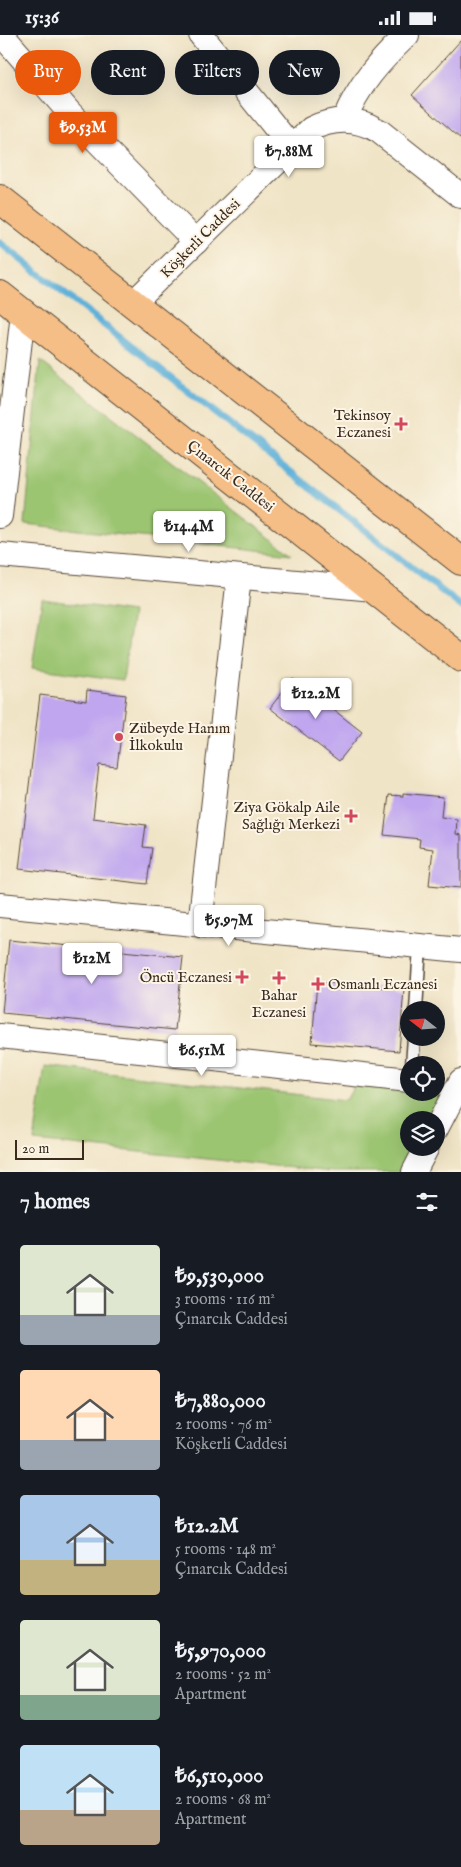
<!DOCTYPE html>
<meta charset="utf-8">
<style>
body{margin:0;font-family:"IM FELL English",serif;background:#20242c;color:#f1f3f6;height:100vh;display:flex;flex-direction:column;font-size:19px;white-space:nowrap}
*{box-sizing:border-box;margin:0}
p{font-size:16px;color:#9ea1a6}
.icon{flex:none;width:28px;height:28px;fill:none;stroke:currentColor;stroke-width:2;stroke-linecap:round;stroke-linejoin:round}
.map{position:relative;height:1137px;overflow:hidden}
.side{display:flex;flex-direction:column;background:#171b24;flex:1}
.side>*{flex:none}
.banner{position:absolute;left:15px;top:15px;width:431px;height:45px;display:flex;gap:10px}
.needle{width:32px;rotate:287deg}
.buttons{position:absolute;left:400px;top:966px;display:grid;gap:10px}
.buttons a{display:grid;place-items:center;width:45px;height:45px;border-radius:50%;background:#171b24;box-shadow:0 5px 20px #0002;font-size:25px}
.scale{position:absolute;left:15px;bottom:12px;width:69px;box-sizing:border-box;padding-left:5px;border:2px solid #3b2a1e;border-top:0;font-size:14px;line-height:18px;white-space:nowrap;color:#3b2a1e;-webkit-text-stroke:4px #fcf5e5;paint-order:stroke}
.price{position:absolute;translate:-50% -42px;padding:0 11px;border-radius:5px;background:#fff;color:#222;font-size:16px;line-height:32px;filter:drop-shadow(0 1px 2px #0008)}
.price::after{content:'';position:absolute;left:50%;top:30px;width:15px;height:11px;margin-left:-8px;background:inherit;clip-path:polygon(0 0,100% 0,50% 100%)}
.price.current{background:#ea580c;color:#fff}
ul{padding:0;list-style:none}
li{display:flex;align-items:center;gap:15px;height:125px;padding:0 20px}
li span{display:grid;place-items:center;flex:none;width:140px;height:100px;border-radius:5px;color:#555}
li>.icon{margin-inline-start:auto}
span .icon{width:60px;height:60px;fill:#fffc;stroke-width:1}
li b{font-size:21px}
h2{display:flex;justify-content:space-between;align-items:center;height:60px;padding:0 20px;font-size:21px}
.tag{padding:0 18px;border-radius:22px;background:#171b24;box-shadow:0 5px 20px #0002;font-size:18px;line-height:45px}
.tag.current{background:#ea580c;color:#fff}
.status{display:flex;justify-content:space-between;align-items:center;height:35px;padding:0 25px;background:#171b24;direction:ltr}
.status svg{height:14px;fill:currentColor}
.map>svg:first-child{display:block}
</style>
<div class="status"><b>15:36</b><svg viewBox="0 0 49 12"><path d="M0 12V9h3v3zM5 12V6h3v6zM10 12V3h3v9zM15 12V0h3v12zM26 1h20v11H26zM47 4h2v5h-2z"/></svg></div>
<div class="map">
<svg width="461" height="1137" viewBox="0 0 461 1137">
<rect width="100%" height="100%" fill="#fcf5e5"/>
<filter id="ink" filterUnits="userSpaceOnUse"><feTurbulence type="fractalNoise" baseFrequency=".02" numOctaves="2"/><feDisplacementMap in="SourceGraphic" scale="10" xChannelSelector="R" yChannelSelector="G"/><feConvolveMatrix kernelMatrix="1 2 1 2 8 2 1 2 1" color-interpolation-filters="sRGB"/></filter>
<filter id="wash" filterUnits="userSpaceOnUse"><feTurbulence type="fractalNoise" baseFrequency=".0096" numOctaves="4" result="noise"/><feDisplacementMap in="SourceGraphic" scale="20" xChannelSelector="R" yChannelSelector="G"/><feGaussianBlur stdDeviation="1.12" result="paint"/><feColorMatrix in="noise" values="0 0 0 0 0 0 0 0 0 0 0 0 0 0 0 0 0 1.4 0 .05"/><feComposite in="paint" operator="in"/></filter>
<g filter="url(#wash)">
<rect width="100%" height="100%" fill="#f0e4c6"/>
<g fill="#9cc572" stroke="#6c7848">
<path d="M 40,326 L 292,519 L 25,489 Z"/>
<path d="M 42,564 L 133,577 L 123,645 L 32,633 Z"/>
<path d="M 45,1031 L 346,1065 L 356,1048 L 443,1062 L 432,1085 L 409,1085 L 409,1112 L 419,1113 L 407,1137 L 332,1137 L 34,1106 Z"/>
</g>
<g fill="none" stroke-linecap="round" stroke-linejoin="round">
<path stroke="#5eb1d9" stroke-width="7" d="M 0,208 L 461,571"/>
</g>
<g id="blocks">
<g fill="#bfa6ef">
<path d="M 461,5 L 461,104 L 412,60 Z"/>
<path d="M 293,643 L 362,697 L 339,726 L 270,673 Z"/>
<path d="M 87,655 L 126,660 L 117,732 L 99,730 L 93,783 L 146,790 L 143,812 L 152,813 L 147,849 L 19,834 L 40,660 L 86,666 Z"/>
<path d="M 403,758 L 443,762 L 441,782 L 457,784 L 456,799 L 461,800 L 461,853 L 429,850 L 433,814 L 419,812 L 420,804 L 384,800 L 389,760 L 403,761 Z"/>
<path d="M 9,905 L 183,922 L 175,995 L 2,978 Z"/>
<path d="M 317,947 L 404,954 L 399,1016 L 312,1008 Z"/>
</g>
</g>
</g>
<g filter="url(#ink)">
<use href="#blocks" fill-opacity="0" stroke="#564637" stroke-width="1"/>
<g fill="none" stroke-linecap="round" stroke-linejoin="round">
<defs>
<g id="lane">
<path d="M 416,975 L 420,911"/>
<path d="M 412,1030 L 414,1002"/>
</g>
<g id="street">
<path d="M 2,0 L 69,77 L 196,207"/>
<path d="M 201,0 L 292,113"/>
<path d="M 344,85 C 359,49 379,27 407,0"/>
<path d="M 133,268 L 311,94 C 335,82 357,83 379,96 L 461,161"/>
<path d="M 0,481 L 23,278"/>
<path d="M 0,520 L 374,554"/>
<path d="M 0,870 L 461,915"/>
<path d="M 200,890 L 239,542"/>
<path d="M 0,1001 L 409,1045"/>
<path d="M 436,1094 L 461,1046"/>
<path d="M 414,1137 L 427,1112"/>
</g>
<g id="primary">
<path d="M 0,164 L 461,526"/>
<path d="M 0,260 L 461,623"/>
</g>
</defs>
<use href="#lane" stroke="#564637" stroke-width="15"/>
<use href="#street" stroke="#564637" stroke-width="26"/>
<use href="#primary" stroke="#564637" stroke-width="30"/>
<use href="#lane" stroke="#fff" stroke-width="12"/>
<use href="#street" stroke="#fff" stroke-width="24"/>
<use href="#primary" stroke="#f5be86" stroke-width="28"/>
</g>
</g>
<g fill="#d1495b" stroke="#fcf5e5" stroke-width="2">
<path d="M398.5 381.5h5v5h5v5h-5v5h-5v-5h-5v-5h5z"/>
<circle cx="119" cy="702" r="5"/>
<path d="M348.5 773.5h5v5h5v5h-5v5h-5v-5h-5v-5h5z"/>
<path d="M239.5 934.5h5v5h5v5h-5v5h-5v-5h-5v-5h5z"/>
<path d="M276.5 935.5h5v5h5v5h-5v5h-5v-5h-5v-5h5z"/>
<path d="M315.5 941.5h5v5h5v5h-5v5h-5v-5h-5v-5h5z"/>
</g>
<g text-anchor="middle" stroke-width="4" stroke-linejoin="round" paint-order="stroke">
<g font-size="15" fill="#3b2a1e" stroke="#fcf5e5">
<text transform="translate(200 203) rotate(-45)" y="5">Köşkerli Caddesi</text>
<text transform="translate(231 441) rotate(38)" y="5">Çınarcık Caddesi</text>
</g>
<g font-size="15" fill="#3b2a1e" stroke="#fcf5e5" text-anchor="end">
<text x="391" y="385">Tekinsoy<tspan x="391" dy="17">Eczanesi</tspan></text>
<text x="129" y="698" text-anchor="start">Zübeyde Hanım<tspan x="129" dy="17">İlkokulu</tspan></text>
<text x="340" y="777">Ziya Gökalp Aile<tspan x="340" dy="17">Sağlığı Merkezi</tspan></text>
<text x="232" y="947">Öncü Eczanesi</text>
<text x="328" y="954" text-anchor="start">Osmanlı Eczanesi</text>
<text x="279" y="965" text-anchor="middle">Bahar<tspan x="279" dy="17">Eczanesi</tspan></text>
</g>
</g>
</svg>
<div class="buttons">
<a><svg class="needle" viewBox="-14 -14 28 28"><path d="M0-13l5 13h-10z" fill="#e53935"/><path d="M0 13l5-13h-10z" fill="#9ea1a6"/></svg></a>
<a><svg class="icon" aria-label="locate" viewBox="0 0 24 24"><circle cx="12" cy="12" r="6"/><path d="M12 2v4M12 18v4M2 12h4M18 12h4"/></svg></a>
<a><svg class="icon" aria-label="layers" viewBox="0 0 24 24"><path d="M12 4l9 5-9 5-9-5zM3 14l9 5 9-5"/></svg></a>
</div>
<div class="scale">20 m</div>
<b class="price current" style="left:83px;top:119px">₺9.53M</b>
<b class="price" style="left:289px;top:143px">₺7.88M</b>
<b class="price" style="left:189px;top:518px">₺14.4M</b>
<b class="price" style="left:316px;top:685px">₺12.2M</b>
<b class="price" style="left:229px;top:912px">₺5.97M</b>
<b class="price" style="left:92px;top:950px">₺12M</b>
<b class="price" style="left:202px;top:1042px">₺6.51M</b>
<div class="banner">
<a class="tag current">Buy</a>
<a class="tag">Rent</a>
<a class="tag">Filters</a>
<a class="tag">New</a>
</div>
</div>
<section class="side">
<h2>7 homes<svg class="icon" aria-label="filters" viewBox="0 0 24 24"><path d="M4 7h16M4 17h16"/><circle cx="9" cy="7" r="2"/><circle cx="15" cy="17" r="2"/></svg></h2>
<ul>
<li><span style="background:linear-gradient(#dfe7d0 70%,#9aa5b1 0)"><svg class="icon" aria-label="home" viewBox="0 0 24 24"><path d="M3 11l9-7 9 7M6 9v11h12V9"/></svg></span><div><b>₺9,530,000</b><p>3 rooms · 116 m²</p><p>Çınarcık Caddesi</p></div></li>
<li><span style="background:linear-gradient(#ffd9b3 70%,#9aa5b1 0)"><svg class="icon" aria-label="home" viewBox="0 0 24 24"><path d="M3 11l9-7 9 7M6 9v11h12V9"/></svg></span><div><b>₺7,880,000</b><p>2 rooms · 76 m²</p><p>Köşkerli Caddesi</p></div></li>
<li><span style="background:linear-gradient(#a9c7e8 65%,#c2b280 0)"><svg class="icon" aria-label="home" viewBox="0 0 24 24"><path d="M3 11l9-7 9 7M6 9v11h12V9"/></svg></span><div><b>₺12.2M</b><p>5 rooms · 148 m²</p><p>Çınarcık Caddesi</p></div></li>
<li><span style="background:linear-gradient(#dfe7d0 75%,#7fa58c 0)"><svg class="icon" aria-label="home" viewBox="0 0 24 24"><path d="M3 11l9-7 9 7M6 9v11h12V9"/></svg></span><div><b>₺5,970,000</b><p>2 rooms · 52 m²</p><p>Apartment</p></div></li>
<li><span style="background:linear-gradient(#bfe0f5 65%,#b9a48a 0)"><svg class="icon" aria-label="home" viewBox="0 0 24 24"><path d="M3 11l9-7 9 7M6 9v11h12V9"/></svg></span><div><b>₺6,510,000</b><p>2 rooms · 68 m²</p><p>Apartment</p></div></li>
</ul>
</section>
